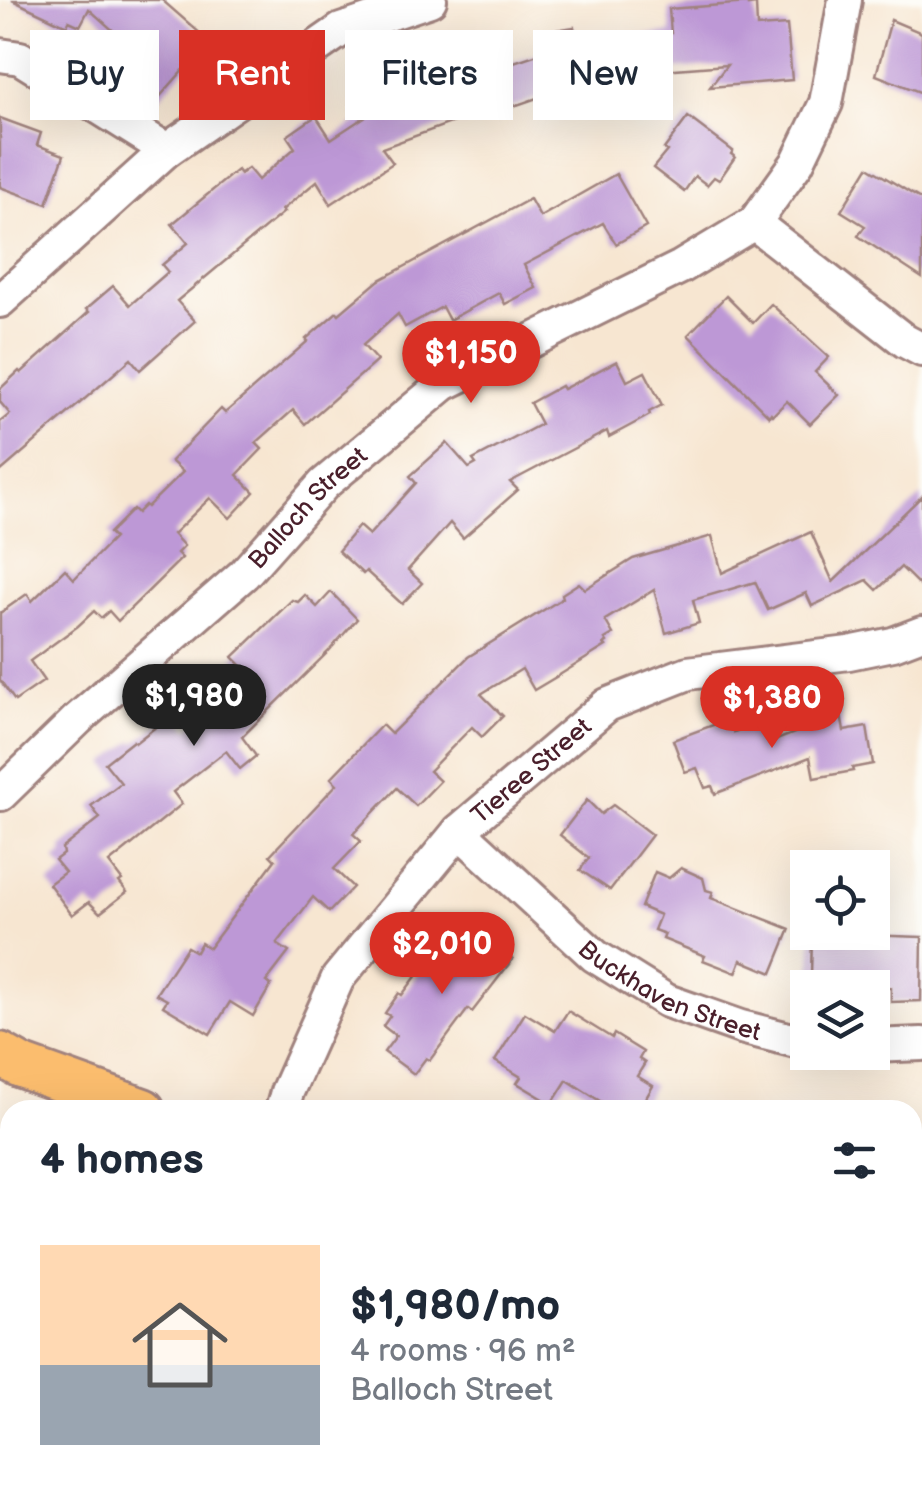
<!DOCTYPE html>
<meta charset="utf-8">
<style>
body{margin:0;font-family:"Balsamiq Sans",sans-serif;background:#f6f6f7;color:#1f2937;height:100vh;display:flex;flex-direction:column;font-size:38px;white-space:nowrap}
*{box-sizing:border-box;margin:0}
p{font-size:32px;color:#747a83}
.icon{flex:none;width:55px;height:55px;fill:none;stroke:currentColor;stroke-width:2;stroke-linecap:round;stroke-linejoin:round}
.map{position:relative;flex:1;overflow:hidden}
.details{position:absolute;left:0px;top:1100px;width:922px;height:392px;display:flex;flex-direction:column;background:#fff;border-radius:30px 30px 0 0;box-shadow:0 10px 40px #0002}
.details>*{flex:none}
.top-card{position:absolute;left:30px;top:30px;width:862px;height:90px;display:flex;gap:20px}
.fabs{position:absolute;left:790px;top:850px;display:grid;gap:20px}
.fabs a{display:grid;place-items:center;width:100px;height:100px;border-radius:0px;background:#fff;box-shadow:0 10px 40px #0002;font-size:50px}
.price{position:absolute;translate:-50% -85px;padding:0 22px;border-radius:35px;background:#d93025;color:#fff;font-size:32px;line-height:65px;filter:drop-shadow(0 2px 5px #0008)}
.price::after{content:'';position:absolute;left:50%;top:60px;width:30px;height:22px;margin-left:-15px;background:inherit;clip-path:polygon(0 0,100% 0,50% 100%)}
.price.selected{background:#222;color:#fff}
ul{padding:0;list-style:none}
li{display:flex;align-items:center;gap:30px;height:250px;padding:0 40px}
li+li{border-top:2px solid #e0e1e3}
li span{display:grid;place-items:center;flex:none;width:280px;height:200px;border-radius:0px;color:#555}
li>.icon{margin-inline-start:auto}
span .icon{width:120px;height:120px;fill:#fffc;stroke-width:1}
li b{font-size:42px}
h2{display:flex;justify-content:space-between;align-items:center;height:120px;padding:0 40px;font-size:42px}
.tag{padding:0 35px;border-radius:0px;background:#fff;box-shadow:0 10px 40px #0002;font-size:35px;line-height:90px}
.tag.selected{background:#d93025;color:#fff}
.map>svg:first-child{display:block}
</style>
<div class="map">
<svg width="922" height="1492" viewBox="0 0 922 1492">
<rect width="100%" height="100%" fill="#fdfcf7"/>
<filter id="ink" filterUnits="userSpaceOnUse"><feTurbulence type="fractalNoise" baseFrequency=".01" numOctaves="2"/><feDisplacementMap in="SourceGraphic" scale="20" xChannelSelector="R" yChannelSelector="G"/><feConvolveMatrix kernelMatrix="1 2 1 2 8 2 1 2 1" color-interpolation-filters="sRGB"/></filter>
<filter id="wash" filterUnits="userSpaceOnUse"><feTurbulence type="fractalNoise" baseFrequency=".0048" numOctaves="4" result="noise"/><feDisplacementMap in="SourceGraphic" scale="40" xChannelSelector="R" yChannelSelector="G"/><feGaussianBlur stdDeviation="2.25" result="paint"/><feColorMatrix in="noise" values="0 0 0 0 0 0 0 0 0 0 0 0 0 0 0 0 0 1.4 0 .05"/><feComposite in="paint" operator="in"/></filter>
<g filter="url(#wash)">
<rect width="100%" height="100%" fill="#f7e6d1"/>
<g id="blocks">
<g fill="#bd98d6">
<path d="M 12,0 L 162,0 L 209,41 L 155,102 L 129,80 L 146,60 L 89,9 L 80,26 L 69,21 L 67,26 Z"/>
<path d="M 748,3 L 748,5 L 756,4 L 757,27 L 787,25 L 792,80 L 710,87 L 727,65 L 624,73 L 626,87 L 558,98 L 557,91 L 480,118 L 478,113 L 382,148 L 393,163 L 331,204 L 317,181 L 282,210 L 284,212 L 177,301 L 195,321 L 140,370 L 131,359 L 0,472 L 0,422 L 10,414 L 0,402 L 0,389 L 19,371 L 21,373 L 89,312 L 86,309 L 113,286 L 130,305 L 168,272 L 162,265 L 188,243 L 172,224 L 237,170 L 240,174 L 248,168 L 258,180 L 295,148 L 287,136 L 316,116 L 331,139 L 369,114 L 418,96 L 410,74 L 443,62 L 444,64 L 495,46 L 502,66 L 547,51 L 544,32 L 574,27 L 577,41 L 618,35 L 619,37 L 671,33 L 669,9 Z"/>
<path d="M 891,20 L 922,33 L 922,93 L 876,75 Z"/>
<path d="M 688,117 L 733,151 L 731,154 L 735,157 L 719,180 L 714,177 L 707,185 L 695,176 L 684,192 L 653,168 L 667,151 L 664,149 Z"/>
<path d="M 0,118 L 41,133 L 37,145 L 64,155 L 47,204 L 0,187 Z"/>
<path d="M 868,167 L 922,200 L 922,278 L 858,236 L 865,226 L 841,211 Z"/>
<path d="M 616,174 L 646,227 L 616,244 L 603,223 L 524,265 L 536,288 L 505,304 L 499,293 L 449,320 L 442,307 L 405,327 L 398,314 L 363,345 L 377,361 L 305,424 L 293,410 L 256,443 L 262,449 L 237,475 L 254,492 L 230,518 L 210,498 L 173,534 L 184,546 L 177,553 L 182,558 L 118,621 L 109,611 L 101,618 L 94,611 L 78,626 L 30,661 L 44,681 L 15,701 L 0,680 L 0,613 L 27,594 L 32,601 L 65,569 L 74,579 L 114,538 L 109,533 L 133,509 L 137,513 L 145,505 L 147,507 L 183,472 L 171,461 L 221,409 L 225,413 L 308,341 L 306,339 L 337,312 L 339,314 L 378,281 L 530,199 L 540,217 Z"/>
<path d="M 726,296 L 753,323 L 771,304 L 829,357 L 815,372 L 839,395 L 810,424 L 787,401 L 773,415 L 771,413 L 769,416 L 688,335 Z"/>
<path d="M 617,361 L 627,381 L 645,372 L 662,405 L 649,412 L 650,415 L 609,437 L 607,431 L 510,482 L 518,490 L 463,538 L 450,523 L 408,570 L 422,583 L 402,604 L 366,571 L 363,574 L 338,551 L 359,526 L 369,535 L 416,483 L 410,476 L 447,443 L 469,468 L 476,464 L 473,460 L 541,424 L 530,403 L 561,386 L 563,389 Z"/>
<path d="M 922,496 L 922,588 L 901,567 L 877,590 L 867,580 L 812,606 L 806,593 L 768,610 L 755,582 L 693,600 L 699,623 L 666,633 L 654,590 L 605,620 L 613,634 L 605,639 L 607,642 L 604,644 L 606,646 L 561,674 L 534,690 L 522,669 L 481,694 L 503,716 L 482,737 L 472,727 L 429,771 L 440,781 L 416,806 L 397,788 L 353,834 L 361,841 L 334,869 L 353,887 L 329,912 L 313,897 L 277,944 L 289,952 L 266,982 L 271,985 L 253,1016 L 230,1002 L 210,1034 L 163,1006 L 167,1000 L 156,994 L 187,947 L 196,952 L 201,943 L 209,948 L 275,860 L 270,855 L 337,784 L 331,778 L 382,725 L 391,734 L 468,657 L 563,598 L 562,594 L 579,583 L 585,589 L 633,559 L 712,536 L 722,573 L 811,532 L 833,582 Z"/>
<path d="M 331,592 L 357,619 L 328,652 L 242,737 L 256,756 L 240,769 L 226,751 L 173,792 L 182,804 L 109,863 L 122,880 L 119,882 L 127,892 L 100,913 L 89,902 L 72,915 L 49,884 L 65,872 L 55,860 L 63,854 L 62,848 L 100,818 L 91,806 L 121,783 L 105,763 L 133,741 L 135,743 L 175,712 L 188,729 L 207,714 L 209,716 L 250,674 L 233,657 L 292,600 L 298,602 L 305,595 L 317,607 Z"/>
<path d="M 840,710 L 844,731 L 867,727 L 873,764 L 852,768 L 853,771 L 814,778 L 810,757 L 715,794 L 712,786 L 705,788 L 697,768 L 685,772 L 673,740 L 729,719 L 734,732 L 761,721 L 769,743 L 805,729 L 804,722 L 808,722 L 807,716 Z"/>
<path d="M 587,800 L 601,814 L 613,805 L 652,835 L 610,890 L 580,870 L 589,858 L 560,835 Z"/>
<path d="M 681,868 L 703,878 L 706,890 L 713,892 L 711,898 L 790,929 L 772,973 L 741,960 L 736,973 L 703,960 L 705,956 L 663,939 L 665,934 L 654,930 L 660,915 L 641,907 L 655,872 L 669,878 Z"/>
<path d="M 472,927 L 513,959 L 472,1012 L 468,1009 L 430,1060 L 426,1058 L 414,1074 L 384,1052 L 396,1036 L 383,1026 L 390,1016 L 385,1013 L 399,993 L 402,995 L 443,941 L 454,950 Z"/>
<path d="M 834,934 L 922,937 L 921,1001 L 891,1002 L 891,988 L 833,988 L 834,976 L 811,975 L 812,937 L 834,938 Z"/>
<path d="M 568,1011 L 612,1038 L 614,1034 L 643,1052 L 639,1059 L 645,1063 L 637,1076 L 653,1086 L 639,1110 L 614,1110 L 567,1080 L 552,1104 L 517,1083 L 521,1077 L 495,1061 L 525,1013 L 555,1031 Z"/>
</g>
</g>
</g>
<g filter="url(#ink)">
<use href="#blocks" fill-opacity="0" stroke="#a0827e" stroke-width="2.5"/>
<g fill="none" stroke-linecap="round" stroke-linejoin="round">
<defs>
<g id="minor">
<path d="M 0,55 L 20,58 L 167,150"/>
<path d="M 754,223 L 905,341 L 922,350"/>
<path d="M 0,301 L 167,150 L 341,30 L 430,0"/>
<path id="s1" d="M 1,794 L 78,719 L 244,574 L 324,484 L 444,384 L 681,267 L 754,223 L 797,163 L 826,103 L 845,0"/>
<path id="s2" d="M 459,831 L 595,956 L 667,1001 L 741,1027 L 808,1044"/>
<path d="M 872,1046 L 922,1044"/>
<path id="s3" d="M 282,1110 L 287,1092 L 338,978 L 459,831 L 607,705 L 688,673 L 849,653 L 893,644 L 922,633"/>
<path d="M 0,1324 L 10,1330"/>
<path d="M 912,1433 L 922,1423"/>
<path d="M 365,1482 L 419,1492"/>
<path d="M 807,1492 L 826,1489 L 838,1482"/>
</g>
<g id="major">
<path d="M 0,1054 L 21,1066 L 143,1110"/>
<path d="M 912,1225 L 922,1225"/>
</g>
</defs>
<use href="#minor" stroke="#a0827e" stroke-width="38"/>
<use href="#major" stroke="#a0827e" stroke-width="48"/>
<use href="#minor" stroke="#fff" stroke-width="32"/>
<use href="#major" stroke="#fbbd6e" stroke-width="42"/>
</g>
</g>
<g text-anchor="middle" stroke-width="8" stroke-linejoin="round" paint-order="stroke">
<g font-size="25" fill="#4a1f2b" stroke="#fdfcf7">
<text dy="9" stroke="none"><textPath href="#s1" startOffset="420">Balloch Street</textPath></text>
<text dy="9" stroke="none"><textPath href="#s3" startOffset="428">Tieree Street</textPath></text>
<text dy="9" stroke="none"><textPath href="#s2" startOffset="268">Buckhaven Street</textPath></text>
</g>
</g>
</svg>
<div class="fabs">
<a><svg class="icon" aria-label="locate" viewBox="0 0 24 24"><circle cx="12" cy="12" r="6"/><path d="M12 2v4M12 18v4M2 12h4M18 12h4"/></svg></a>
<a><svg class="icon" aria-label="layers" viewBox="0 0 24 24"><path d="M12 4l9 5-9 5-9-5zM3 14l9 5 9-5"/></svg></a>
</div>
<b class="price" style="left:471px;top:406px">$1,150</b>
<b class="price selected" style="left:194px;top:749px">$1,980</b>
<b class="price" style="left:772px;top:751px">$1,380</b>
<b class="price" style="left:442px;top:997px">$2,010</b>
<div class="top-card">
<a class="tag">Buy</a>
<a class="tag selected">Rent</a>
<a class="tag">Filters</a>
<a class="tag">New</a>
</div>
<section class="details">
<h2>4 homes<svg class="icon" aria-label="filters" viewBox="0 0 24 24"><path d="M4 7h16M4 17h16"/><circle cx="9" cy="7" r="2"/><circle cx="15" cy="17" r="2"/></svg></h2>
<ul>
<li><span style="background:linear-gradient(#ffd9b3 60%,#9aa5b1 0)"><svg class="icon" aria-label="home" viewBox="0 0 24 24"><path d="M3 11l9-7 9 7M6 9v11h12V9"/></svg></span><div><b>$1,980/mo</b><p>4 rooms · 96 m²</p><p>Balloch Street</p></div></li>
</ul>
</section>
</div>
